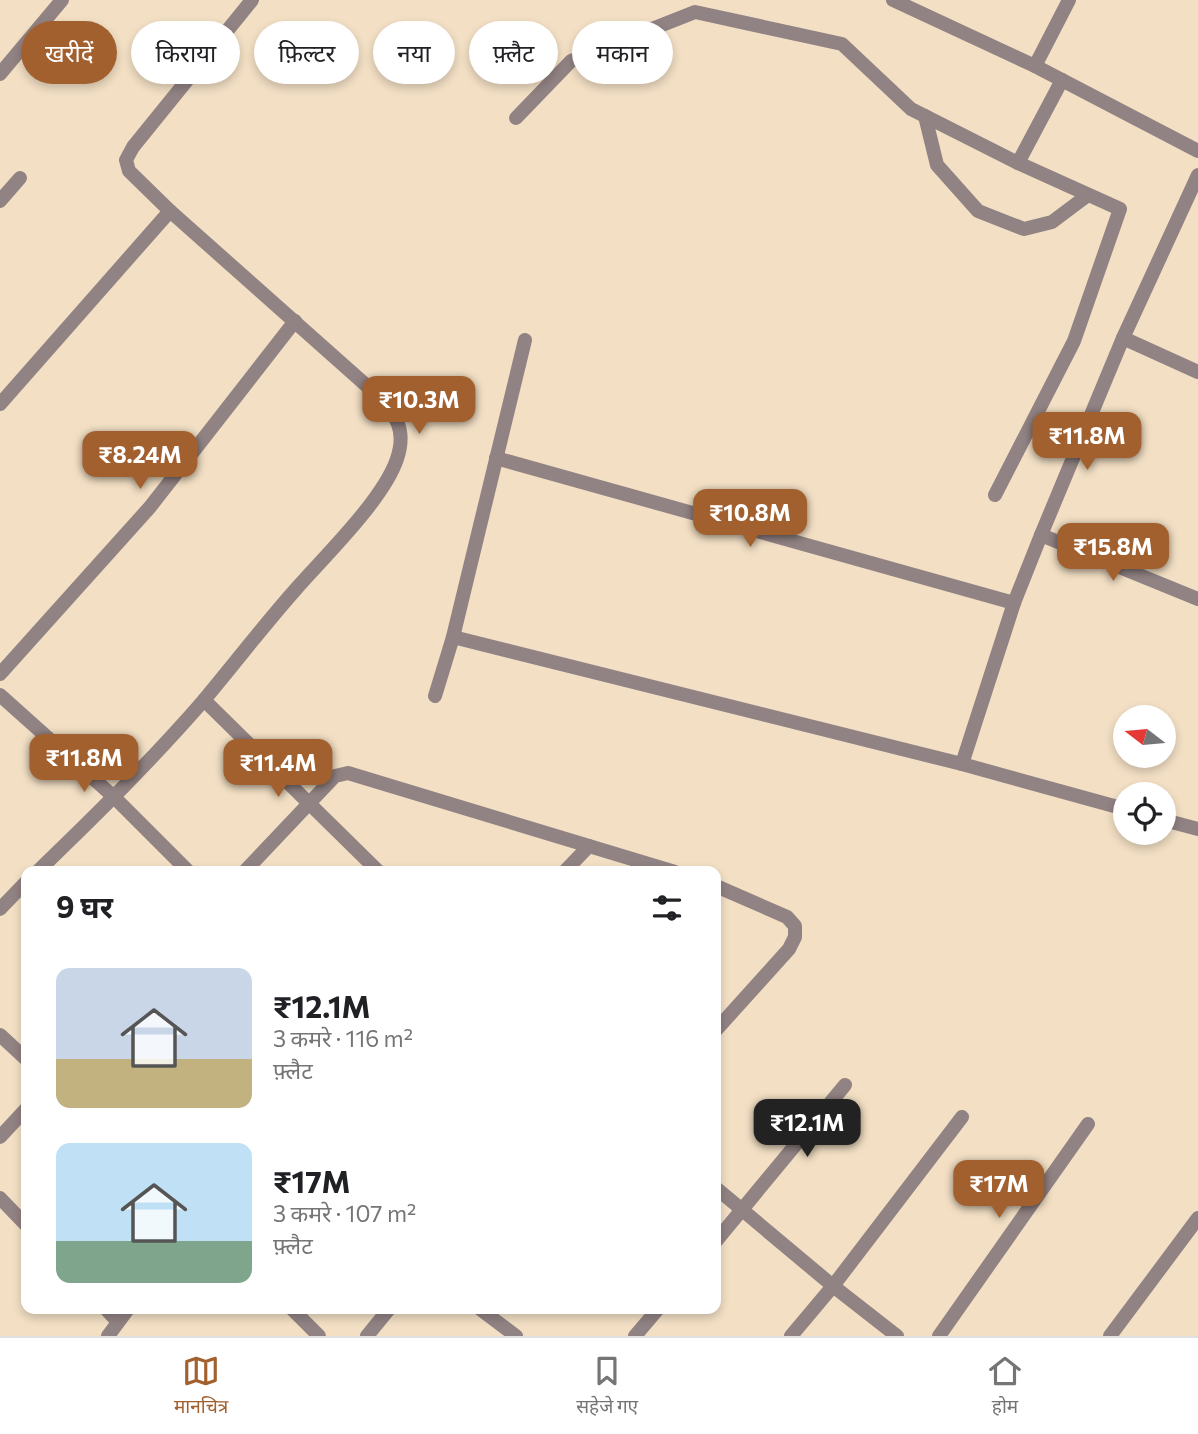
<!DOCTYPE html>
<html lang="hi">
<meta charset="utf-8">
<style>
body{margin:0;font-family:Commissioner,"Noto Sans Devanagari",sans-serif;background:#f6f6f6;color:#202124;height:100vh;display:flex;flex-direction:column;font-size:26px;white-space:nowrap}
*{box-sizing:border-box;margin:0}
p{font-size:23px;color:#757577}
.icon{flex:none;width:38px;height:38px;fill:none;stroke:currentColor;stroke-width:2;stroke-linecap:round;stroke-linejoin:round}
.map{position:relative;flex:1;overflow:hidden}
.side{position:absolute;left:21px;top:866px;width:700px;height:448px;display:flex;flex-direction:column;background:#fff;border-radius:14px;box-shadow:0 4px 10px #0003}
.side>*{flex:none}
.guide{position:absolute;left:21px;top:21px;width:700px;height:63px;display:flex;gap:14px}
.needle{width:46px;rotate:286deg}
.fabs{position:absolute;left:1113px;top:705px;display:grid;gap:14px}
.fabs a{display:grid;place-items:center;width:63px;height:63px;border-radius:50%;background:#fff;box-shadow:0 4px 10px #0003;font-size:35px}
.price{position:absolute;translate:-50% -60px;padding:0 16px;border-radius:14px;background:#a3602f;color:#fff;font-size:23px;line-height:46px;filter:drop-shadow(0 2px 4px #0008)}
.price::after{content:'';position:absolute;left:50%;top:42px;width:21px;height:16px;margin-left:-10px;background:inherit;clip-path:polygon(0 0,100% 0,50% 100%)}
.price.current{background:#222;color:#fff}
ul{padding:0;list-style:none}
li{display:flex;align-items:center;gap:21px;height:175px;padding:0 35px}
li span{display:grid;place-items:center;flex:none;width:196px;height:140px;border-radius:14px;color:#555}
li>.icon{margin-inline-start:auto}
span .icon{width:84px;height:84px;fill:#fffc;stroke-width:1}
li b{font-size:30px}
h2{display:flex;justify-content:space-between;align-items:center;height:84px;padding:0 35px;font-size:30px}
.tag{padding:0 24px;border-radius:32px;background:#fff;box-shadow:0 4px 10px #0003;font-size:24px;line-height:63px}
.tag.current{background:#a3602f;color:#fff}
.dock{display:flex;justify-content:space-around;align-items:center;height:98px;border-top:2px solid #e0e0e0;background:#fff;font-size:19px;color:#757577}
.dock a{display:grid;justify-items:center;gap:4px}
.dock .current{color:#a3602f}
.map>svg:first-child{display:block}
</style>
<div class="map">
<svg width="1198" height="1336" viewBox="0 0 1198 1336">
<rect width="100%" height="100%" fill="#f2dfc4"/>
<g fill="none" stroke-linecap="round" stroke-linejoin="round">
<g stroke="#918283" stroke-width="14">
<path d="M 925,116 L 937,165 L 978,211 L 1024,229 L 1052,222 L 1088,195"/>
<path d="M 516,118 L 571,61 L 695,12 L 842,44 L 911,109 L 1018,163 L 1062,80"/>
<path d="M 995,495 L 1074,341 L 1120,209 L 1018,163"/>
</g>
<g stroke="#918283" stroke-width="14">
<path d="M 893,0 L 1035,66 L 1198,151"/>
<path d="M 1035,66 L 1069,0"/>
<path d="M 0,74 L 62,0"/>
<path d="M 0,201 L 20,178"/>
<path d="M 1123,338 L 1198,372"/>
<path d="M 0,404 L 170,211"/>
<path d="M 496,458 L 1014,603"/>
<path d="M 1041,535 L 1198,599"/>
<path d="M 453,637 L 962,764 L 1125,809"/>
<path d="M 0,674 L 150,507 L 295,321"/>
<path d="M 0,695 L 114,797 L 189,872"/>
<path d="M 435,696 L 453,637 L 525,340"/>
<path d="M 204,700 L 379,872"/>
<path d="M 962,764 L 1014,603 L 1041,535 L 1123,338 L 1198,175"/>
<path d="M 1164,820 L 1198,829"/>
<path d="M 37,872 C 95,816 152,760 204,700 C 235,663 264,625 296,589 C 325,556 383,500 397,459 C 407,429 396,416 376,394 L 170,211 L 129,171 L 126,160 L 133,147 L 252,0"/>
<path d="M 244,872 L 335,776 L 348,773 L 675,872"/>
<path d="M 564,872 L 589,846"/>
<path d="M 716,886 L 787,917 L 795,926 L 795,937 L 789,949 L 716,1030"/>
<path d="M 0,909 L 26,882"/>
<path d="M 0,1035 L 26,1059"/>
<path d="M 0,1137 L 26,1109"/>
<path d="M 716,1188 L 833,1286 L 897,1336"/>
<path d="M 0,1198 L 26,1225"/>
<path d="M 716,1241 L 845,1085"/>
<path d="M 106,1309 L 118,1322"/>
<path d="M 292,1309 L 319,1336"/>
<path d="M 480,1309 L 516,1336"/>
<path d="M 108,1336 L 128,1309"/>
<path d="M 367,1336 L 389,1309"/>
<path d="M 635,1336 L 658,1309"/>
<path d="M 791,1336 L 833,1286 L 962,1117"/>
<path d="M 939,1336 L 1088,1124"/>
<path d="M 1110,1336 L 1198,1218"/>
</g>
</g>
</svg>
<div class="fabs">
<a><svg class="needle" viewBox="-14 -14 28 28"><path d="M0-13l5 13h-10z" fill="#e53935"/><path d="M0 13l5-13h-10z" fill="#757577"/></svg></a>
<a><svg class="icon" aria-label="locate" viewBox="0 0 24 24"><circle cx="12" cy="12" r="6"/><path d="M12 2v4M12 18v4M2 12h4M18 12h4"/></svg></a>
</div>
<b class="price" style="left:419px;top:436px">₹10.3M</b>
<b class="price" style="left:1087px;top:472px">₹11.8M</b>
<b class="price" style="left:140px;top:491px">₹8.24M</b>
<b class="price" style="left:750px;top:549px">₹10.8M</b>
<b class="price" style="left:1113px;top:583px">₹15.8M</b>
<b class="price" style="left:84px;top:794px">₹11.8M</b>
<b class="price" style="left:278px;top:799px">₹11.4M</b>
<b class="price current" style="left:807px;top:1159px">₹12.1M</b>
<b class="price" style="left:999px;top:1220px">₹17M</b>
<div class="guide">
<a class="tag current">खरीदें</a>
<a class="tag">किराया</a>
<a class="tag">फ़िल्टर</a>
<a class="tag">नया</a>
<a class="tag">फ़्लैट</a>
<a class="tag">मकान</a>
</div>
<section class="side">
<h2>9 घर<svg class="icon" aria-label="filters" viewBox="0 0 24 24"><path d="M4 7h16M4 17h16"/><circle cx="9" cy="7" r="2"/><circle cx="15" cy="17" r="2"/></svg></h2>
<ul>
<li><span style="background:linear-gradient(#c9d6e8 65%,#c2b280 0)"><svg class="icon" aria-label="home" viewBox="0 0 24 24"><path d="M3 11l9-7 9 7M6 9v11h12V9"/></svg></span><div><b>₹12.1M</b><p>3 कमरे · 116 m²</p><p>फ़्लैट</p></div></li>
<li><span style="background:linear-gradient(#bfe0f5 70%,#7fa58c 0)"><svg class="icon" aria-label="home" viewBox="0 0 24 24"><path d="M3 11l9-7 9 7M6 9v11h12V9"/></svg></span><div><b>₹17M</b><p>3 कमरे · 107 m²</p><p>फ़्लैट</p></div></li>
</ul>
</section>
</div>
<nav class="dock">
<a class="current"><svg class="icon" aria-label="map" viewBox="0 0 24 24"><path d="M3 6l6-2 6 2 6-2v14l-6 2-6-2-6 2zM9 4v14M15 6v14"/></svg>मानचित्र</a>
<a><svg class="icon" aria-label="saved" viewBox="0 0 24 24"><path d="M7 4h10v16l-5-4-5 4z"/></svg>सहेजे गए</a>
<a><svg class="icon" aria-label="home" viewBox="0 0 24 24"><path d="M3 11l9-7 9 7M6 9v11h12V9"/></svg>होम</a>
</nav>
